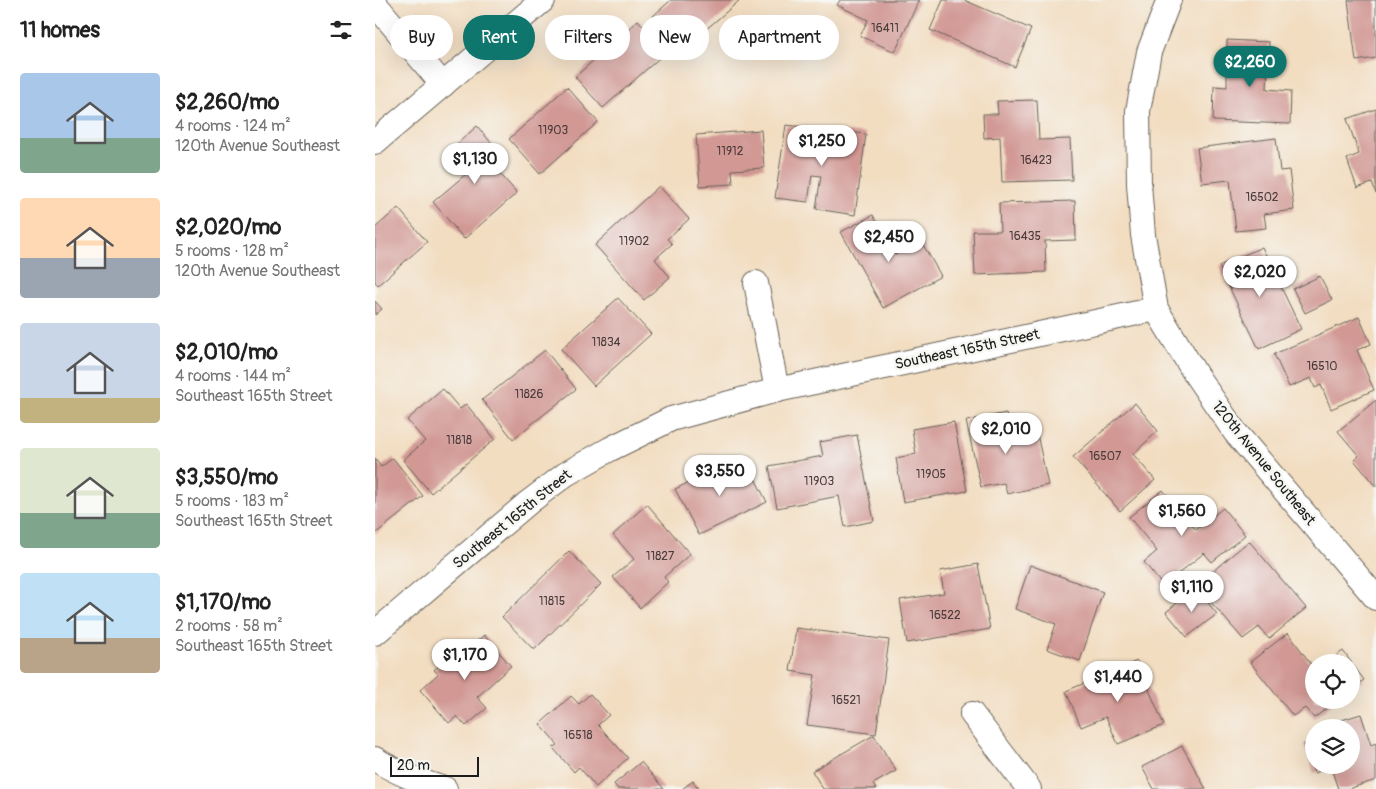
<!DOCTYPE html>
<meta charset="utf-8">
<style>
body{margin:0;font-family:Pangolin,sans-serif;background:#f6f6f6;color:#222;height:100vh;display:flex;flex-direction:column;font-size:19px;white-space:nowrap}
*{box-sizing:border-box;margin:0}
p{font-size:16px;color:#767676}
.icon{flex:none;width:28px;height:28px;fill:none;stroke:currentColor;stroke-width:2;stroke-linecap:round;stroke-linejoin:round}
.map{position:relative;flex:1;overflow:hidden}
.drawer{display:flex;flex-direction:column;background:#fff;width:375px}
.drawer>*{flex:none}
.guide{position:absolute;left:15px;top:15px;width:475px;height:45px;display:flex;gap:10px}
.controls{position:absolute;left:930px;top:654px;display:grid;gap:10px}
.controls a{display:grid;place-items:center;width:55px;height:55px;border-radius:50%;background:#fff;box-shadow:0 5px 20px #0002;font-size:25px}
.scale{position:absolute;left:15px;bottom:12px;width:89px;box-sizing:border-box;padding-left:5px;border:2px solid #1c1c1c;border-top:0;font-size:14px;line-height:18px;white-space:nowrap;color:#1c1c1c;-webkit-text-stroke:4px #f6f6f2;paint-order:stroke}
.price{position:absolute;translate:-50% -42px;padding:0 11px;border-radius:18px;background:#fff;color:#222;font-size:16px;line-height:32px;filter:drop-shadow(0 1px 2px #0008)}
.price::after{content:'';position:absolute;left:50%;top:30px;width:15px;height:11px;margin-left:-8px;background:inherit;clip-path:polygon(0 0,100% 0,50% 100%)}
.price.active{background:#0f766e;color:#fff}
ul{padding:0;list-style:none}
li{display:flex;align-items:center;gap:15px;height:125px;padding:0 20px}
li span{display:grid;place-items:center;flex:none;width:140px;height:100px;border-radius:5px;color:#555}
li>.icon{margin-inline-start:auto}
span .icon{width:60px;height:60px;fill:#fffc;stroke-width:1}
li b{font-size:21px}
h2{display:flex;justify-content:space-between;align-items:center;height:60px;padding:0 20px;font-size:21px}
.tag{padding:0 18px;border-radius:22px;background:#fff;box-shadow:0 5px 20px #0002;font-size:18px;line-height:45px}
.tag.active{background:#0f766e;color:#fff}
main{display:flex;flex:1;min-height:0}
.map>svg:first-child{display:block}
</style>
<main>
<section class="drawer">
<h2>11 homes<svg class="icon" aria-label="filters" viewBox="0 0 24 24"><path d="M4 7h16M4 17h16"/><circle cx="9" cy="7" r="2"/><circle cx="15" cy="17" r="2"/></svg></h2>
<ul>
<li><span style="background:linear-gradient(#a9c7e8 65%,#7fa58c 0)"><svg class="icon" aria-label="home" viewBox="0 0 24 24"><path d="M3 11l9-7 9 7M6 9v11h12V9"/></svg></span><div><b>$2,260/mo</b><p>4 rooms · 124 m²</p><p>120th Avenue Southeast</p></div></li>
<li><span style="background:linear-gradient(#ffd9b3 60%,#9aa5b1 0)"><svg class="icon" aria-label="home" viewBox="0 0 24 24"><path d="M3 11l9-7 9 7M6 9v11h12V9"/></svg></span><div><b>$2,020/mo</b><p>5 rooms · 128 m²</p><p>120th Avenue Southeast</p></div></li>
<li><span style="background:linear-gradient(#c9d6e8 75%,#c2b280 0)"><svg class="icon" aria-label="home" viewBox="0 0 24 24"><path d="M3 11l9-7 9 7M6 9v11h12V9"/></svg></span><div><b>$2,010/mo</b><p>4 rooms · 144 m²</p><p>Southeast 165th Street</p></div></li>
<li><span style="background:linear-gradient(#dfe7d0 65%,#7fa58c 0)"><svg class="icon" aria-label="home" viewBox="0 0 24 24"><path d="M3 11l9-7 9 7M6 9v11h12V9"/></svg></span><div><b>$3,550/mo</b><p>5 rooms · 183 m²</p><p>Southeast 165th Street</p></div></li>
<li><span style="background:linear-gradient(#bfe0f5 65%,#b9a48a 0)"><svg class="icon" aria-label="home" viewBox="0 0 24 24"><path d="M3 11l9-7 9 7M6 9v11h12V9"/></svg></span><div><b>$1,170/mo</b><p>2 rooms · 58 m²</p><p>Southeast 165th Street</p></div></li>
</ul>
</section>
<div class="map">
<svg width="1001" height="789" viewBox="0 0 1001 789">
<rect width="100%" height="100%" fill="#f6f6f2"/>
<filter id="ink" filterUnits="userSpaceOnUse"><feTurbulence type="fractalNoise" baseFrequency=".02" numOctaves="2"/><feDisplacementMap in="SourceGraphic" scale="10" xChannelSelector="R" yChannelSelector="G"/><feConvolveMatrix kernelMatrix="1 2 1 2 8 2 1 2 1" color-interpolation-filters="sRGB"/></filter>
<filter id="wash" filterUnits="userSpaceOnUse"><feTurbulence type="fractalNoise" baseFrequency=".0096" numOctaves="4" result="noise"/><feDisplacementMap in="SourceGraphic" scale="20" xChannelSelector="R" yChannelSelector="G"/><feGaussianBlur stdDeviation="1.12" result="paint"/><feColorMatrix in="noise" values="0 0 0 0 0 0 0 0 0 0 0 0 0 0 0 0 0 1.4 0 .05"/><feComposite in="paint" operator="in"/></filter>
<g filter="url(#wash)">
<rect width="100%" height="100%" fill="#f2ddc1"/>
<g id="blocks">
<g fill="#d19894">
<path d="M 296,0 L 365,0 L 307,50 L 278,16 Z"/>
<path d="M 465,0 L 544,0 L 520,52 L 485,36 L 493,20 L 462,5 Z"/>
<path d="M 568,0 L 589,0 L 656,29 L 640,67 L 555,30 Z"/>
<path d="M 973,0 L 1001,0 L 1001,58 L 981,61 Z"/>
<path d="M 263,20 L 291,52 L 228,108 L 200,77 Z"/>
<path d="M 852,40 L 894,42 L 892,89 L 916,91 L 915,124 L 838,121 L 839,86 L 852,87 Z"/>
<path d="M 192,87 L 223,122 L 165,174 L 134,139 Z"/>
<path d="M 662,100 L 664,140 L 695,139 L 697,180 L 627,182 L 625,137 L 609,138 L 608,114 L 623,114 L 622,101 Z"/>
<path d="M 1001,109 L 1001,194 L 997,183 L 982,188 L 972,159 L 984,154 L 972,119 Z"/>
<path d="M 411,125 L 491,134 L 480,215 L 441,209 L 446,176 L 437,175 L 433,202 L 400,198 Z"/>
<path d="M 102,126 L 130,159 L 120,168 L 142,193 L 89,239 L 58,202 L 91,174 L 73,152 Z"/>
<path d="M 386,130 L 389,168 L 357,170 L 358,184 L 325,186 L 321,135 Z"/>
<path d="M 901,138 L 905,171 L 914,170 L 919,210 L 889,214 L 891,228 L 861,231 L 855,180 L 827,183 L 822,148 Z"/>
<path d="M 284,186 L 314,219 L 292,239 L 297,244 L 280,259 L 295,277 L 269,300 L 220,245 Z"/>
<path d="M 700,201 L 701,240 L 670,241 L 671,272 L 600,275 L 598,231 L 625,231 L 624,203 Z"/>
<path d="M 23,208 L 52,242 L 3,285 L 0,282 L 0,228 Z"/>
<path d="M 498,215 L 520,255 L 546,241 L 566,276 L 508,308 L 466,232 Z"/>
<path d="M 887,247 L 926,329 L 884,349 L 844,266 Z"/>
<path d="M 945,276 L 957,300 L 930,313 L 918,289 Z"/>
<path d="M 243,298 L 276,334 L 219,386 L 186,349 Z"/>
<path d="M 0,301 L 7,309 L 0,315 Z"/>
<path d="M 984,317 L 996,344 L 982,350 L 999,390 L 956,409 L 946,385 L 940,388 L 936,378 L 914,387 L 899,354 Z"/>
<path d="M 170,350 L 201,389 L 138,439 L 107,400 Z"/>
<path d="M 68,389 L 85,409 L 91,404 L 120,439 L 56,493 L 28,460 L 50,441 L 32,420 Z"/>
<path d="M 1001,400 L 1001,487 L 979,460 L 984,456 L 963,431 Z"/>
<path d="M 760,403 L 783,431 L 758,454 L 780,480 L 745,511 L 698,457 Z"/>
<path d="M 631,413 L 637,439 L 662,434 L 673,485 L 632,494 L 629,483 L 606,487 L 591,421 Z"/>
<path d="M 579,422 L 592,491 L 528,502 L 521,458 L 541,454 L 537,429 Z"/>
<path d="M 482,435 L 499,521 L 470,527 L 464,496 L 402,508 L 394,466 L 448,456 L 445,442 Z"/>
<path d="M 18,458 L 48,496 L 0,534 L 0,459 L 6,467 Z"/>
<path d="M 372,463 L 392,502 L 324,535 L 300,489 L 342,469 L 346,476 Z"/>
<path d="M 788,490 L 821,530 L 848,508 L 870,535 L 837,562 L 829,553 L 788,586 L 769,562 L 782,551 L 754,517 Z"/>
<path d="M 272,504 L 315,554 L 289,577 L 293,582 L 265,608 L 238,577 L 259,559 L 238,535 Z"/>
<path d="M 874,541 L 931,608 L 894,639 L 884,627 L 868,639 L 821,585 Z"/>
<path d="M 194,551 L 226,584 L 159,650 L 127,617 Z"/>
<path d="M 603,564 L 615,629 L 532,643 L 525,600 L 569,593 L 565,571 Z"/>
<path d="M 655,565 L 728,592 L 705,661 L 672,649 L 681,624 L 640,609 Z"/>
<path d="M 821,588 L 842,614 L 812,637 L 791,612 Z"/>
<path d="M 421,628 L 514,640 L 501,734 L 432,725 L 440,675 L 415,671 Z"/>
<path d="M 913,633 L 939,668 L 939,700 L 963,700 L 939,718 L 930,708 L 918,716 L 875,662 Z"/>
<path d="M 109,635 L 136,666 L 102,697 L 112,708 L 91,726 L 82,716 L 74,723 L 45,690 L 63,674 L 59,670 L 81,651 L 86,656 Z"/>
<path d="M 968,651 L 989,680 L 976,690 L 976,662 L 952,662 Z"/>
<path d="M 762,661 L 789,725 L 743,744 L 731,717 L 706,727 L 691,691 Z"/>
<path d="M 215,694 L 234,715 L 223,725 L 253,758 L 221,787 L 204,767 L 199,772 L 178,748 L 183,745 L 165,724 L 196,696 L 204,704 Z"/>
<path d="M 986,714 L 996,745 L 1001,743 L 1001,780 L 973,789 L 963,789 L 956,768 L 939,773 L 929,744 L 939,741 L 939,765 L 976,765 L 976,728 L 944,727 Z"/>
<path d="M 499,735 L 521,771 L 498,784 L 501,789 L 448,789 L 437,771 Z"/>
<path d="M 807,746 L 831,789 L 779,789 L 767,767 Z"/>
<path d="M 266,762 L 289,789 L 243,789 L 239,784 Z"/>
<path d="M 318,781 L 324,789 L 307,789 Z"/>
</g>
</g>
</g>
<g filter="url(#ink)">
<use href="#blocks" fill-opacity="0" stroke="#676056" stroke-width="1"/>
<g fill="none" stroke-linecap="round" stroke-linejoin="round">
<defs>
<g id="street">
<path d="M 794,0 L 774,52 L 763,111 L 764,184 L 768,235 L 781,309 L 821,375 L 860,432 L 1001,598"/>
<path d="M 0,4 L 68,85"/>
<path d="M 0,142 L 168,0"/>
<path d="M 381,283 L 402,390"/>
<path d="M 0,633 L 154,502 L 191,474 L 235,449 L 296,419 L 402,390 L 781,309"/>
<path d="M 597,714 L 654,789"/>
<path d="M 0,759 C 22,773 45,782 70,789"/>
</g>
</defs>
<use href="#street" stroke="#676056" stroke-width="26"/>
<use href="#street" stroke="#fff" stroke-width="24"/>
</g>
</g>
<g text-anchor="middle" stroke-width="5" stroke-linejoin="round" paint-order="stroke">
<g font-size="12" fill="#493b3a">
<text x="510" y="32">16411</text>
<text x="178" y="134">11903</text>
<text x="355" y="155">11912</text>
<text x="661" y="164">16423</text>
<text x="887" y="201">16502</text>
<text x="650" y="240">16435</text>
<text x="259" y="245">11902</text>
<text x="231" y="346">11834</text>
<text x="947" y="370">16510</text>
<text x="154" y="398">11826</text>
<text x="84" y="444">11818</text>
<text x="730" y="460">16507</text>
<text x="556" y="478">11905</text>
<text x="444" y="485">11903</text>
<text x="285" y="560">11827</text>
<text x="177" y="605">11815</text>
<text x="570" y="619">16522</text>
<text x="471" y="704">16521</text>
<text x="203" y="739">16518</text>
</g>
<g font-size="15" fill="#1c1c1c" stroke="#f6f6f2">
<text transform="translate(592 349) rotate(-12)" y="5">Southeast 165th Street</text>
<text transform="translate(889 463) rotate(51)" y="5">120th Avenue Southeast</text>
<text transform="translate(137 519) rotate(-39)" y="5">Southeast 165th Street</text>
</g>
</g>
</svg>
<div class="controls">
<a><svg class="icon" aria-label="locate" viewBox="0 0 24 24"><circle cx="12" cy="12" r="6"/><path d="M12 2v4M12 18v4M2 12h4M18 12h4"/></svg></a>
<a><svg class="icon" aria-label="layers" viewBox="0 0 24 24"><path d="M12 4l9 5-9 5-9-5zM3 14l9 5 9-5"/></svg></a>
</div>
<div class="scale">20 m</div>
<b class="price active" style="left:875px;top:88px">$2,260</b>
<b class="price" style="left:447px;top:167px">$1,250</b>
<b class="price" style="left:100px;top:185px">$1,130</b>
<b class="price" style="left:514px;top:263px">$2,450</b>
<b class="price" style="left:885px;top:298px">$2,020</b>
<b class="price" style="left:631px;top:455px">$2,010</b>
<b class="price" style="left:345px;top:497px">$3,550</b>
<b class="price" style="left:807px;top:537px">$1,560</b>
<b class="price" style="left:817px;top:613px">$1,110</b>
<b class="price" style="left:90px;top:681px">$1,170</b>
<b class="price" style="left:743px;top:703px">$1,440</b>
<div class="guide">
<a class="tag">Buy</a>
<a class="tag active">Rent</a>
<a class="tag">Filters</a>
<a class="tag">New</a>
<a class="tag">Apartment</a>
</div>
</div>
</main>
